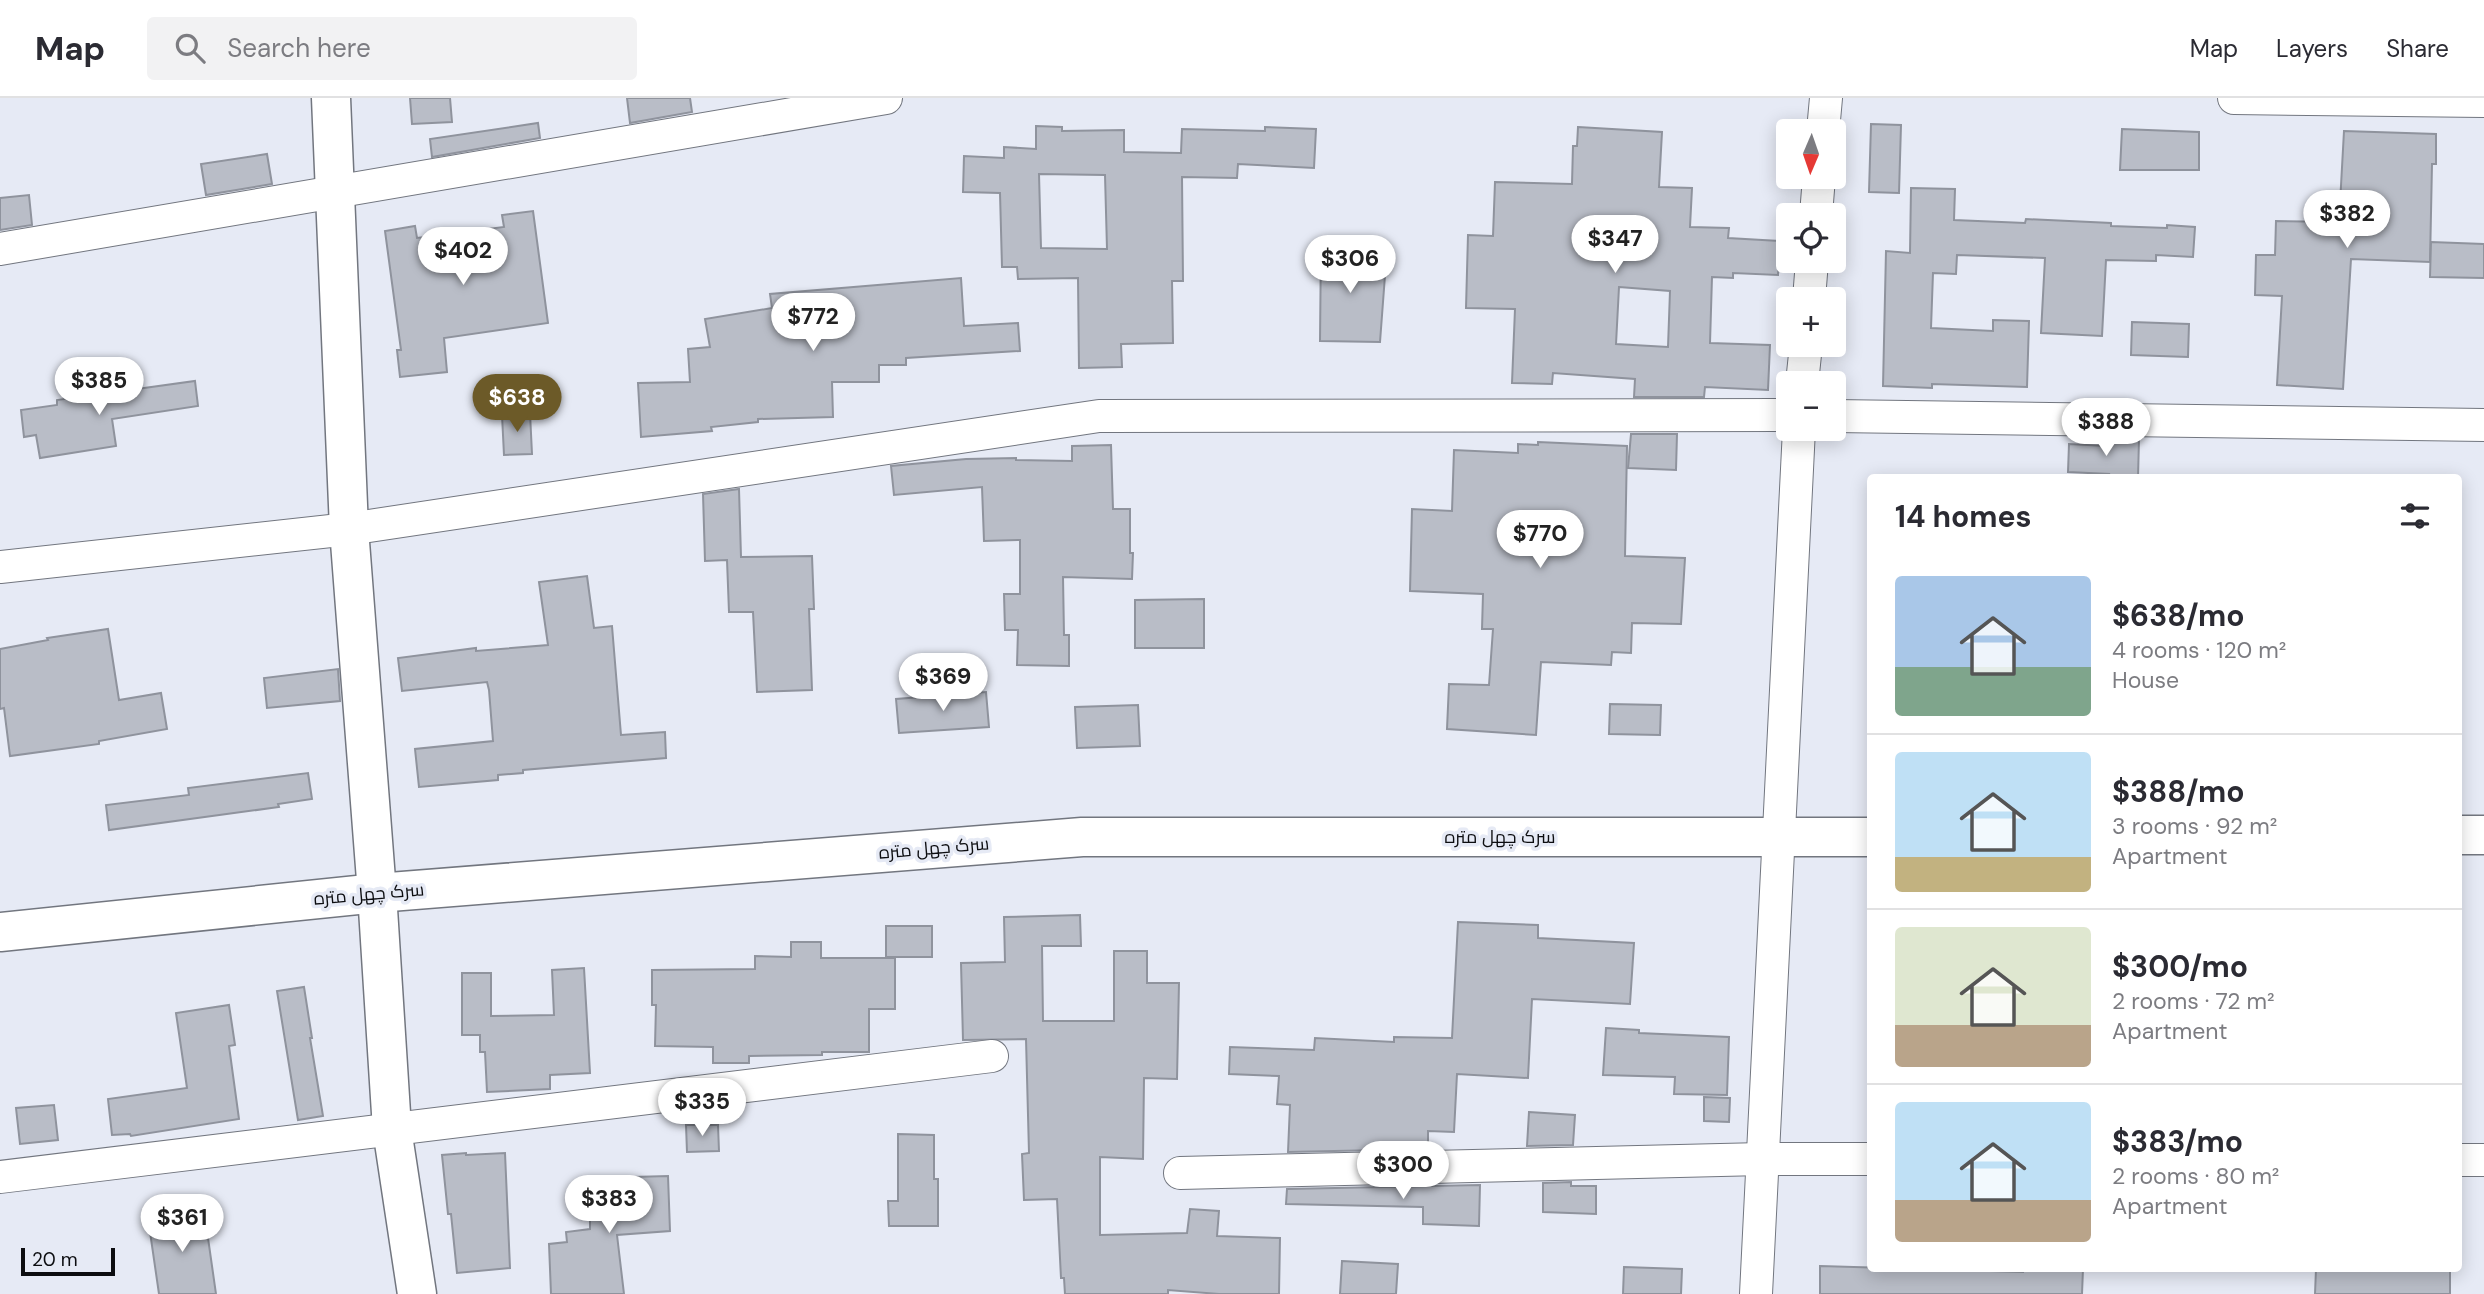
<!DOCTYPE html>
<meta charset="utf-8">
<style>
body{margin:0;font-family:"DM Sans",Cairo,sans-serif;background:#f2f2f3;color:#2b2b33;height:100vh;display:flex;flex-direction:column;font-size:26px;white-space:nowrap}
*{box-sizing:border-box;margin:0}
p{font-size:23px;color:#7c7c81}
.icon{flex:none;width:38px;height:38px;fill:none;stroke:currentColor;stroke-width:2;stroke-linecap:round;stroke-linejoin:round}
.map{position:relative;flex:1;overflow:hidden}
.details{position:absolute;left:1867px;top:376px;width:595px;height:798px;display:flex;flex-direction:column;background:#fff;border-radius:7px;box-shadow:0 4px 18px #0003}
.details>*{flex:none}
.needle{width:46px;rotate:182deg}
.tools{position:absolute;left:1776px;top:21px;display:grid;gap:14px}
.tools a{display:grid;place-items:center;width:70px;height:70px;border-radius:7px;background:#fff;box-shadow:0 4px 18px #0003;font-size:35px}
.scale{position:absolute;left:21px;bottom:18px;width:94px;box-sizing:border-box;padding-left:7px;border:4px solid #0c0d10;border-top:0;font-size:19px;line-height:24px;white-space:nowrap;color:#0c0d10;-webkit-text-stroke:5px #e6eaf5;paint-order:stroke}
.price{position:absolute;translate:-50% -60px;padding:0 16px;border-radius:24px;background:#fff;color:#222;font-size:23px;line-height:46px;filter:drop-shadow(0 2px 4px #0008)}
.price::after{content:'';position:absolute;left:50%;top:42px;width:21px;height:16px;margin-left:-10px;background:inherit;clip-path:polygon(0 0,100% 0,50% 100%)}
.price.selected{background:#6c5a28;color:#fff}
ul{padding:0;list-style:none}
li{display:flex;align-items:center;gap:21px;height:175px;padding:0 28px}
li+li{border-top:2px solid #e1e1e2}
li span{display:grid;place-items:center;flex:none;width:196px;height:140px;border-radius:7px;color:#555}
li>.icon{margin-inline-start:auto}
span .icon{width:84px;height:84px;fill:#fffc;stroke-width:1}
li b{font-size:30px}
h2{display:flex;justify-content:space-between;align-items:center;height:84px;padding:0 28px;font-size:30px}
header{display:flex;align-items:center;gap:42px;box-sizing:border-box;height:98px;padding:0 35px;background:#fff;border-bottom:2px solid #e1e1e2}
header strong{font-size:33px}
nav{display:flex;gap:38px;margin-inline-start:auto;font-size:24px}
.search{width:490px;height:63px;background:#f2f2f3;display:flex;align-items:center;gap:18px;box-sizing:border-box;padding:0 24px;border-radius:7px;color:#7c7c81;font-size:26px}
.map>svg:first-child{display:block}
</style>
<header>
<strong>Map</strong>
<div class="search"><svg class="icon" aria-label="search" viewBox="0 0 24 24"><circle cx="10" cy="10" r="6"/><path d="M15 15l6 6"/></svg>Search here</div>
<nav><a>Map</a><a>Layers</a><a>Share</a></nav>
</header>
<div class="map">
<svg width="2484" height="1196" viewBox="0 0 2484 1196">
<rect width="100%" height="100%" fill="#e6eaf5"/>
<g fill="#b9bdc7" stroke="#8f939d" stroke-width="2" fill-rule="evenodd">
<path d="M 410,0 L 450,0 L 452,24 L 412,26 Z"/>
<path d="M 627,0 L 690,0 L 692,14 L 630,25 Z"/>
<path d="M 538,25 L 540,40 L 432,59 L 430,41 Z"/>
<path d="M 1871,26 L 1901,27 L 1899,95 L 1869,94 Z"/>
<path d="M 1036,28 L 1062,29 L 1062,33 L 1124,32 L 1124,54 L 1181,55 L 1182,31 L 1265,33 L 1265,29 L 1316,31 L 1314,70 L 1238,66 L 1237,80 L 1182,79 L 1183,183 L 1172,183 L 1173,245 L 1121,246 L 1122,269 L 1079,270 L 1078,180 L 1018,181 L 1017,169 L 1002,169 L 1000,95 L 963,94 L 964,58 L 1004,60 L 1004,49 L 1036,51 ZM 1039,76 L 1105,77 L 1107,151 L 1041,150 Z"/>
<path d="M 1578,29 L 1662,34 L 1659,89 L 1692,90 L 1690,129 L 1729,130 L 1728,140 L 1780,143 L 1778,177 L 1733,175 L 1733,180 L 1712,179 L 1710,245 L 1770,247 L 1768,292 L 1705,289 L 1704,299 L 1634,299 L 1635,281 L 1553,275 L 1552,286 L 1512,285 L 1515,211 L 1466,210 L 1468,137 L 1493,138 L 1495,84 L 1572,86 L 1573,48 L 1577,48 ZM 1619,189 L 1670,193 L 1668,249 L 1616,246 Z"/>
<path d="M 2122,31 L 2199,34 L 2199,72 L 2120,72 Z"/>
<path d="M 2344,33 L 2436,36 L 2436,66 L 2432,66 L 2430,164 L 2351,161 L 2343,291 L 2277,287 L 2282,198 L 2255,197 L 2256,157 L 2275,157 L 2276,123 L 2339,124 Z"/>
<path d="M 267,56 L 272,86 L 206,97 L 201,66 Z"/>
<path d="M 1911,90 L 1955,91 L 1954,122 L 2025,125 L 2026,121 L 2111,125 L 2111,128 L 2167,130 L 2167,127 L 2195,129 L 2193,159 L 2156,157 L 2156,163 L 2106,162 L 2102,238 L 2041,235 L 2045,160 L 1957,157 L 1956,176 L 1933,175 L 1931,230 L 1993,233 L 1993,222 L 2029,223 L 2027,289 L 1932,286 L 1932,290 L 1883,288 L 1886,153 L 1910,155 Z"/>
<path d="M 29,97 L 32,127 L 0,132 L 0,100 Z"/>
<path d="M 533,113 L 548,225 L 444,240 L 447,274 L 400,279 L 397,252 L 401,252 L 385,133 L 415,128 L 417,140 L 504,129 L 502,117 Z"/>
<path d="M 1321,142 L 1357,144 L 1355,164 L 1386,164 L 1380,244 L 1320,243 Z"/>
<path d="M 2431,144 L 2484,146 L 2484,180 L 2430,179 Z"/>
<path d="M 961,180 L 964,228 L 1018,225 L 1020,253 L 906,260 L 906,267 L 879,267 L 879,284 L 832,284 L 833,319 L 758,321 L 758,324 L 711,329 L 712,333 L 641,339 L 638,285 L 690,284 L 688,251 L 710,249 L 705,221 L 772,210 L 770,196 Z"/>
<path d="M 2132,224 L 2189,226 L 2188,259 L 2131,257 Z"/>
<path d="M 195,283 L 198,308 L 112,321 L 116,348 L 40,360 L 36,337 L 24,339 L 21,312 L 57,307 L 57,302 Z"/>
<path d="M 530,315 L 532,356 L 504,357 L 502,317 Z"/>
<path d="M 1631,336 L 1677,336 L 1676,372 L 1628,370 Z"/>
<path d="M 2105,340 L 2139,341 L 2138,380 L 2108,380 L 2109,376 L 2068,374 L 2069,346 L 2105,348 Z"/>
<path d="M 1538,344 L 1627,348 L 1625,458 L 1685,460 L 1681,526 L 1632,525 L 1631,555 L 1612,554 L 1611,567 L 1541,564 L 1536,637 L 1447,631 L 1449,586 L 1489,587 L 1493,531 L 1482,531 L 1483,496 L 1410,493 L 1412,411 L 1452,413 L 1454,352 L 1518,355 L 1518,346 L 1538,347 Z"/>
<path d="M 1111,347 L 1113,411 L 1130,411 L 1130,455 L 1133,455 L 1132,481 L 1063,479 L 1064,537 L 1069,537 L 1069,568 L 1017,567 L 1018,532 L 1005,532 L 1004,496 L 1020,496 L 1020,442 L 984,443 L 982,389 L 894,397 L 891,368 L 966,361 L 1016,360 L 1016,362 L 1072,363 L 1072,348 Z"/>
<path d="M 739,391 L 741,459 L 812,458 L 814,511 L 809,511 L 812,592 L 757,594 L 753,514 L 729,514 L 727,462 L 705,463 L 703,396 Z"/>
<path d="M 587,478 L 594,530 L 612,528 L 621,637 L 665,634 L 666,660 L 523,672 L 523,675 L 498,677 L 498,682 L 419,689 L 415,651 L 493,643 L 489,592 L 487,584 L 402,593 L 398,560 L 476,550 L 476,553 L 548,547 L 539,484 Z"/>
<path d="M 1204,501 L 1204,550 L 1135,550 L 1135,502 Z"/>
<path d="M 108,531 L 119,602 L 161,595 L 167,631 L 99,643 L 99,646 L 10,658 L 4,610 L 0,611 L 0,551 L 48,542 L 47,540 Z"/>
<path d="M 338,571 L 340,603 L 267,610 L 264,580 Z"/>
<path d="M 986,594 L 989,629 L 899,635 L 896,601 Z"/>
<path d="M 1610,606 L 1661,607 L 1660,637 L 1609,636 Z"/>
<path d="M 1138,607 L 1140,648 L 1077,650 L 1075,609 Z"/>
<path d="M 308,675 L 312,701 L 278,706 L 279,709 L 109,732 L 106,707 L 189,697 L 188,690 Z"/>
<path d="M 1080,817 L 1081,848 L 1042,848 L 1043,923 L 1114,923 L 1114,853 L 1147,853 L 1147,885 L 1179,885 L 1177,981 L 1144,980 L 1143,1061 L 1100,1059 L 1100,1137 L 1187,1135 L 1190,1111 L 1219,1113 L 1217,1138 L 1280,1140 L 1279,1196 L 1219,1196 L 1168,1192 L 1168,1196 L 1065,1196 L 1064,1180 L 1061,1180 L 1057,1101 L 1024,1102 L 1022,1056 L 1029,1055 L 1026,941 L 963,942 L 961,865 L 1005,864 L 1004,819 Z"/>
<path d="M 1458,824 L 1538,827 L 1538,840 L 1634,845 L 1630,906 L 1532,901 L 1528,980 L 1457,976 L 1454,1034 L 1428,1033 L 1428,1051 L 1288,1054 L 1290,1007 L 1277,1006 L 1279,978 L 1229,976 L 1230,949 L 1314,952 L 1315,940 L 1394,944 L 1394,939 L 1452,940 Z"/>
<rect x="886" y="828" width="46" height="31"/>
<path d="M 791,844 L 821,844 L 821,860 L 895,860 L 895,911 L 869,911 L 869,954 L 822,954 L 822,957 L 749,958 L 749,965 L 713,965 L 713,949 L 655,948 L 656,907 L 652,907 L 652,872 L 755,871 L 755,858 L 791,859 Z"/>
<path d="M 584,870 L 590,975 L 550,977 L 550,991 L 487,994 L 485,954 L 480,954 L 480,937 L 462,937 L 462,875 L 491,875 L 491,918 L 554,917 L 552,872 Z"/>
<path d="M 304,889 L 312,940 L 310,940 L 323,1018 L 298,1022 L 277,893 Z"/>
<path d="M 229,907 L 235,947 L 229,948 L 239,1021 L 131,1038 L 130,1036 L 112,1037 L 108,1001 L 187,990 L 176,915 Z"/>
<path d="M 1606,930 L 1639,932 L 1639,935 L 1729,939 L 1727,997 L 1674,996 L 1675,979 L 1603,977 Z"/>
<path d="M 1704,999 L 1730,1000 L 1729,1024 L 1704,1023 Z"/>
<path d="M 54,1007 L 58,1042 L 20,1046 L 16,1010 Z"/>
<path d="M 1529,1014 L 1575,1017 L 1573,1047 L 1527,1048 Z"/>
<path d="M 686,1027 L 718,1027 L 719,1053 L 687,1054 Z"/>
<path d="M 898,1036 L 934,1037 L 934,1081 L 938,1081 L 938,1128 L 889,1128 L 888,1103 L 898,1103 Z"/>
<path d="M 466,1055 L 466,1057 L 505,1055 L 510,1170 L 457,1175 L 451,1116 L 448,1116 L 442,1057 Z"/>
<path d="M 668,1078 L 670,1133 L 617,1137 L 624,1196 L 551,1196 L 549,1146 L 567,1144 L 566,1134 L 590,1131 L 590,1104 L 598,1104 L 596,1080 Z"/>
<path d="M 1571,1084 L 1571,1088 L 1596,1088 L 1596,1116 L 1543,1114 L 1543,1085 Z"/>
<path d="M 1480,1087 L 1479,1128 L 1423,1126 L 1423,1109 L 1286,1106 L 1287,1091 Z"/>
<path d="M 204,1112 L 216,1196 L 159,1196 L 148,1120 Z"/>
<path d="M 1342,1163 L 1398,1166 L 1396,1196 L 1340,1196 Z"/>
<path d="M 1820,1168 L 2023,1174 L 2023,1171 L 2083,1171 L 2082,1196 L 1820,1196 Z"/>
<path d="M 1624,1169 L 1682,1171 L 1681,1196 L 1623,1196 Z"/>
<path d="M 2316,1171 L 2450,1171 L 2450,1196 L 2315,1196 Z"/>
</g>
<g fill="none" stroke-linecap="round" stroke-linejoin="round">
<defs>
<g id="street">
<path d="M 2234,0 L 2484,3"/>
<path d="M 1823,33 L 1826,0"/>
<path d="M 1816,117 L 1819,79"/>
<path d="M 0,151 L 886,0"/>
<path d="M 1809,201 L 1812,163"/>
<path d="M 1802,285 L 1806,247"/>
<path d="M 1834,318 L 2484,327"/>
<path d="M 0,469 L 349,431 L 1099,318 L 1788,317"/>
<path d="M 2459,1062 L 2484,1062"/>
<path d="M 1180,1075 L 1762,1061 L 1871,1061"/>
<path d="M 0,1079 L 992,958"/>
<path d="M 1756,1196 L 1799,331"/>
</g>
<g id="secondary">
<path d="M 331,0 L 349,431 L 377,795 L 392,1031 L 417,1196"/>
<path d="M 2459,737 L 2484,737"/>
<path d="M 0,834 L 377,795 L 1082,739 L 1871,739"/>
</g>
</defs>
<use href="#street" stroke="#72767f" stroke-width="34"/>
<use href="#secondary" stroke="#72767f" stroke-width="41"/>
<use href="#street" stroke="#fff" stroke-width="32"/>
<use href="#secondary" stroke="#fff" stroke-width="38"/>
</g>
<g text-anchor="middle" stroke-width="7" stroke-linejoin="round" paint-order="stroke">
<g font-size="18" fill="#0c0d10" stroke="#e6eaf5">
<text x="1500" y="745">سرک چهل متره</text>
<text transform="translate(934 750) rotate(-5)" y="6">سرک چهل متره</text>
<text transform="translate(369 796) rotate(-5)" y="6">سرک چهل متره</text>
</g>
</g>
</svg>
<div class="tools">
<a><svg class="needle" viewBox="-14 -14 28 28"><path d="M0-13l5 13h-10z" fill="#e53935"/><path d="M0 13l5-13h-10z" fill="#7c7c81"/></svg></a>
<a><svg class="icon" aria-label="locate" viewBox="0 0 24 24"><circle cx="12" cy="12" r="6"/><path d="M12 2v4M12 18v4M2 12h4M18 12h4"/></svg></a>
<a>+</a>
<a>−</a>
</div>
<div class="scale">20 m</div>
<b class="price" style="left:2347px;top:152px">$382</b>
<b class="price" style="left:1615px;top:177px">$347</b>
<b class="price" style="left:463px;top:189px">$402</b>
<b class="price" style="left:1350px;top:197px">$306</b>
<b class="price" style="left:813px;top:255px">$772</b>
<b class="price" style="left:99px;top:319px">$385</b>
<b class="price selected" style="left:517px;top:336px">$638</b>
<b class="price" style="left:2106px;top:360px">$388</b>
<b class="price" style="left:1540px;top:472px">$770</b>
<b class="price" style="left:943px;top:615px">$369</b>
<b class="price" style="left:702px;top:1040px">$335</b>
<b class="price" style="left:1403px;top:1103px">$300</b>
<b class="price" style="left:609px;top:1137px">$383</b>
<b class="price" style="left:182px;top:1156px">$361</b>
<section class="details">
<h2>14 homes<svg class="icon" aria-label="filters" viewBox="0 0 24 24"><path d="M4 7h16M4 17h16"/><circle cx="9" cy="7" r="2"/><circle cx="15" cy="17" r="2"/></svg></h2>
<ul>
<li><span style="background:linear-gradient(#a9c7e8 65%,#7fa58c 0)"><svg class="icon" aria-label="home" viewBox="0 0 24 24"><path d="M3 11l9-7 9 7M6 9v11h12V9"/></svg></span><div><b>$638/mo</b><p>4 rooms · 120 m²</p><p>House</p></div></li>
<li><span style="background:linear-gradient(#bfe0f5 75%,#c2b280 0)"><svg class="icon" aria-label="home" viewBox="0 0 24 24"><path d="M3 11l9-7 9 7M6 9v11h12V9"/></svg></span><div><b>$388/mo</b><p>3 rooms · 92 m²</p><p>Apartment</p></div></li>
<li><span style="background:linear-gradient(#dfe7d0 70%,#b9a48a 0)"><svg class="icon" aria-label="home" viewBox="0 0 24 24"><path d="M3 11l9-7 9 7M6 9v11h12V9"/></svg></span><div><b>$300/mo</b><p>2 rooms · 72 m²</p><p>Apartment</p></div></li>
<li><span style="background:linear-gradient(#bfe0f5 70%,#b9a48a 0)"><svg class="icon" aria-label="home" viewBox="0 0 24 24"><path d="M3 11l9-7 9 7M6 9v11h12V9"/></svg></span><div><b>$383/mo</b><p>2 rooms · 80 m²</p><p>Apartment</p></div></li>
</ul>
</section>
</div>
